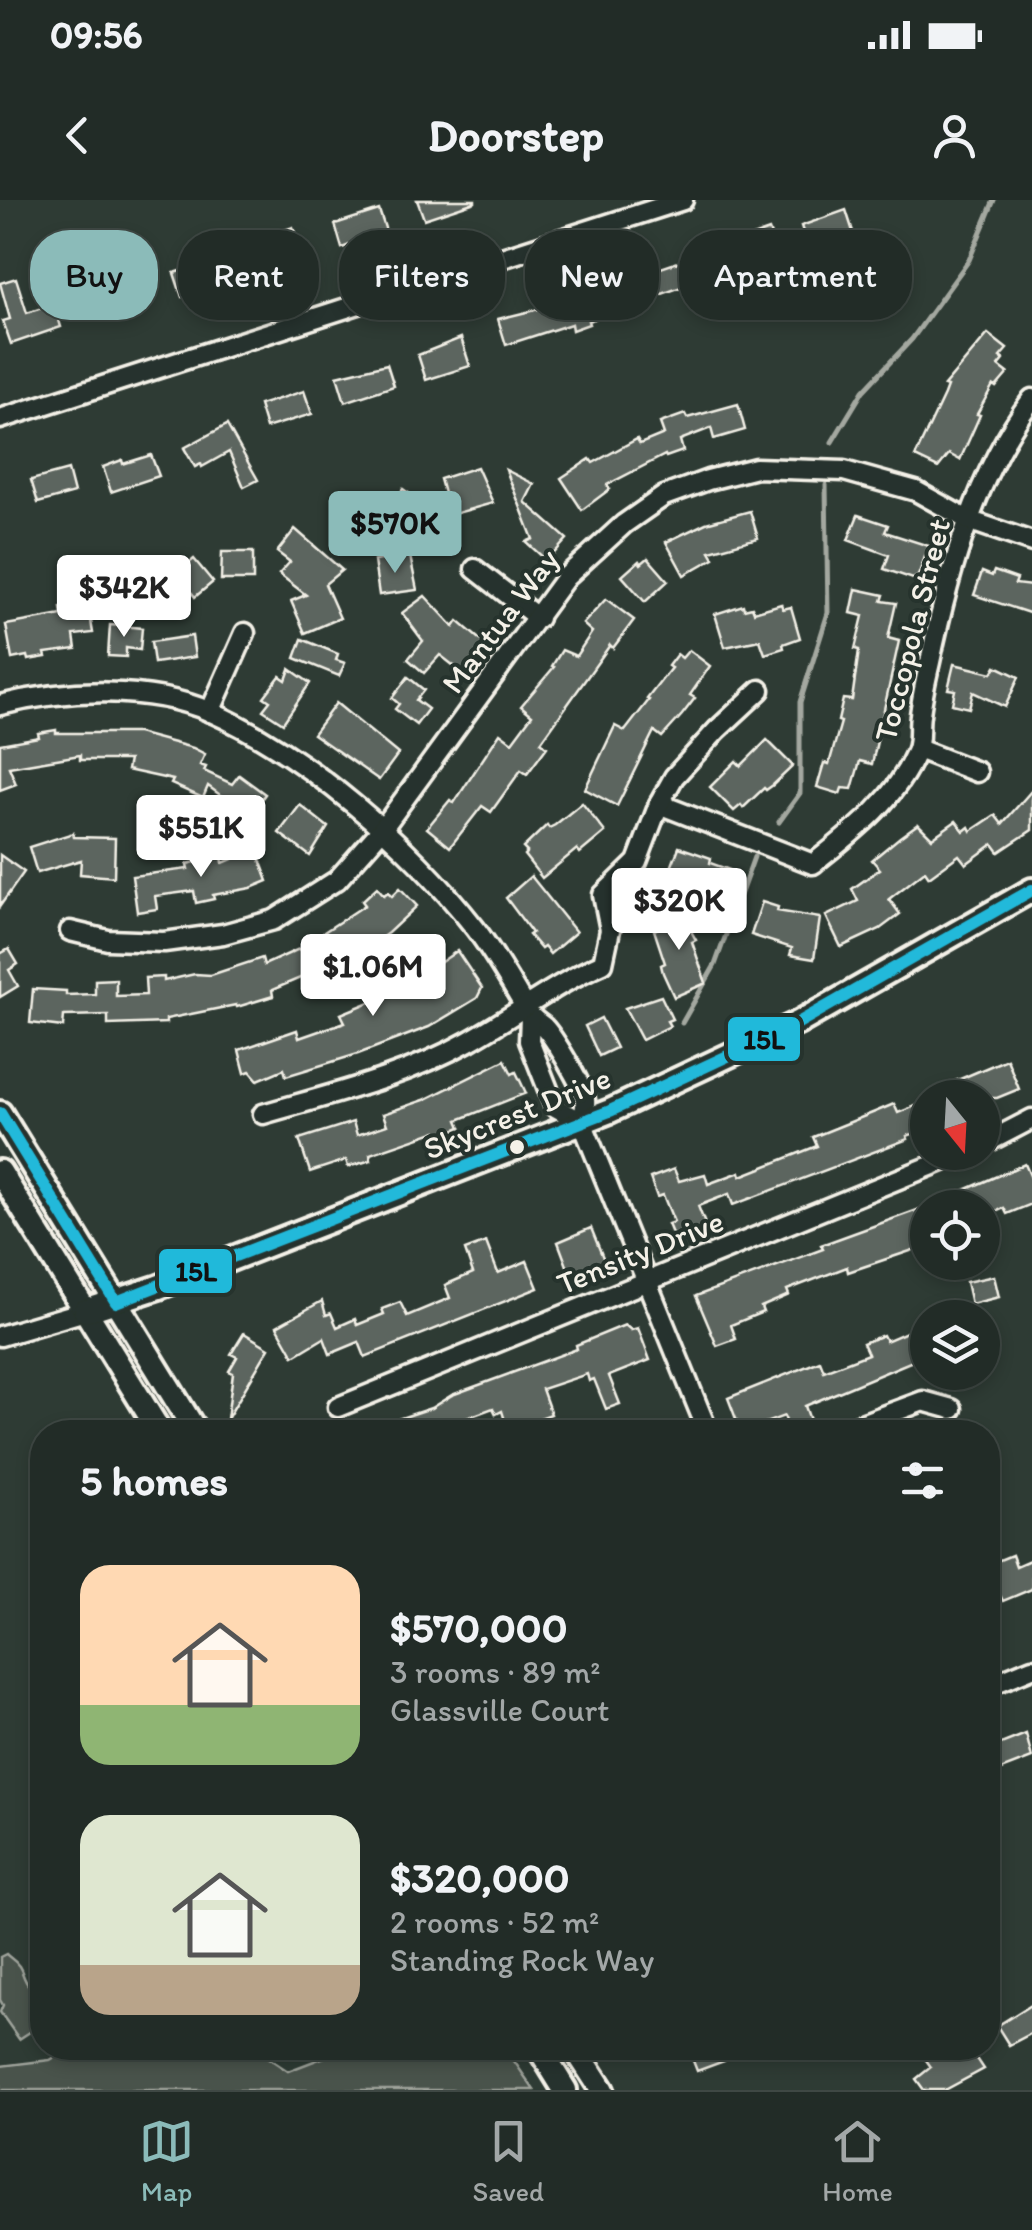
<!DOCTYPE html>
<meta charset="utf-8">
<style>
body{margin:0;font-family:Itim,sans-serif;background:#2a342f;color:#f1f3f6;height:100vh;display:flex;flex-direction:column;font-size:38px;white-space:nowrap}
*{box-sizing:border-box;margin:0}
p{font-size:32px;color:#a2a7a7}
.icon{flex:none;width:55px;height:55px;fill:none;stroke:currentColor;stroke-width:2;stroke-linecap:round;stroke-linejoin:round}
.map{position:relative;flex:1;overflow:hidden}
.side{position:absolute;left:30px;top:1220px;width:970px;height:640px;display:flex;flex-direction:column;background:#222c27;border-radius:40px;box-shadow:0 5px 15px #0003,0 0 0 2px #3f4844}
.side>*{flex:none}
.guide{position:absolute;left:30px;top:30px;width:972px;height:90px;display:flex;gap:20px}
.needle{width:65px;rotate:162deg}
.fabs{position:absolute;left:910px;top:880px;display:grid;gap:20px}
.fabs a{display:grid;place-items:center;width:90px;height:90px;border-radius:50%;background:#222c27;box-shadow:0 5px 15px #0003,0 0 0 2px #3f4844;font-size:50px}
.price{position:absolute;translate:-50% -85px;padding:0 22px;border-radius:10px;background:#fff;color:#222;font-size:32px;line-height:65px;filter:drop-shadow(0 2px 5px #0008)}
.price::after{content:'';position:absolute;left:50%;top:60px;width:30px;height:22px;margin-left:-15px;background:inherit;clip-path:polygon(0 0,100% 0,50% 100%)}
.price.active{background:#8bbbb9;color:#111}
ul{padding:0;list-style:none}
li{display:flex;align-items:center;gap:30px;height:250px;padding:0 50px}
li span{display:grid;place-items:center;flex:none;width:280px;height:200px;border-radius:30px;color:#555}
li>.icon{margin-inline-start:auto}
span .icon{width:120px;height:120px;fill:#fffc;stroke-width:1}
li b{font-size:42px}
h2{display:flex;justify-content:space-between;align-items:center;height:120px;padding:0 50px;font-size:42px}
.chip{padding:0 35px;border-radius:40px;background:#222c27;box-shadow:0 5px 15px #0003,0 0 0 2px #3f4844;font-size:35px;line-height:90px}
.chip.active{background:#8bbbb9;color:#111}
.status{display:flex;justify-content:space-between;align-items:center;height:70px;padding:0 50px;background:#222c27;direction:ltr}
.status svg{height:28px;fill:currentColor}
header{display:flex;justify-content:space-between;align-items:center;height:130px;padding:0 50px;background:#222c27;font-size:45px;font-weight:700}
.tab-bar{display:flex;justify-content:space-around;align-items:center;height:140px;border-top:2px solid #3f4844;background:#222c27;font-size:28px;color:#a2a7a7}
.tab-bar a{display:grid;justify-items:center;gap:5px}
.tab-bar .active{color:#8bbbb9}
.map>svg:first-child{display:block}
</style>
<div class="status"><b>09:56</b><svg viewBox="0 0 49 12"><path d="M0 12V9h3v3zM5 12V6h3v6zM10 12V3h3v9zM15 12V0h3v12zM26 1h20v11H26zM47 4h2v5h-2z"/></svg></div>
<header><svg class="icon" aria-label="back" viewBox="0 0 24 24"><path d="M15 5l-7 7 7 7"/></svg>Doorstep<svg class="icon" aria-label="person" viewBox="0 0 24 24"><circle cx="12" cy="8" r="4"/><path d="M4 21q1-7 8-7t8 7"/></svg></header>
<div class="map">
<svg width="1032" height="1890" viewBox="0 0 1032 1890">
<rect width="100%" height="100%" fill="#2e3b34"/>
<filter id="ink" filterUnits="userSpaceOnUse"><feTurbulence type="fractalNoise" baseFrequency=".01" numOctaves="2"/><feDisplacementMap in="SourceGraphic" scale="20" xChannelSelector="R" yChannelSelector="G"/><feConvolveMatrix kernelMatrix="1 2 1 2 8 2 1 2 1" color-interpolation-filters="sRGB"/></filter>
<g filter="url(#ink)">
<g fill="#48524c" stroke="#9ea29a" stroke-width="2.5">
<path d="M 6,1754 C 10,1758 15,1760 19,1766 C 23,1772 23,1779 29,1786 L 32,1785 L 42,1802 L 42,1824 L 19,1839 L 0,1812 L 3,1805 L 0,1800 L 0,1757 Z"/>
<path d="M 71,1848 L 261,1848 L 267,1857 L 288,1871 L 348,1848 L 505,1848 L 534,1890 L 0,1890 L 0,1866 L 50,1860 Z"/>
</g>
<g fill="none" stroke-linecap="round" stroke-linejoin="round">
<g stroke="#a4a8a0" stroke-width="5">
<path d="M 832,242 L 863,191 L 912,139 L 969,60 L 994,0"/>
<path d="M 779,622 L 800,593 L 800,502 L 828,413 L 826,285"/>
<path d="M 682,823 L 715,765 L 754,657"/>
</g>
</g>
<g fill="#5c655e" stroke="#f4f1e8" stroke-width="2.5">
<path d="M 417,0 L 475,0 L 475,2 L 424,19 Z"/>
<path d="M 379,10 L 386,31 L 342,48 L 335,24 Z"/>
<path d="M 846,10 L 855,38 L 810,53 L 801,26 Z"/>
<path d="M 293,27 L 304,58 L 267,74 L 256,39 Z"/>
<path d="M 769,30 L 777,53 L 730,71 L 721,47 Z"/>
<path d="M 219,59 L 227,83 L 182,97 L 174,73 Z"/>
<path d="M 687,59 L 695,82 L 588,121 L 589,124 L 572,130 L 571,124 L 506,145 L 498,119 L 543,108 Z"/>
<path d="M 16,78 L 27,113 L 54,104 L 61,127 L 11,144 L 3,121 L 10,119 L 0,83 Z"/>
<path d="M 146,78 L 153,101 L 106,118 L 99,93 Z"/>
<path d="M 988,134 L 1007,149 L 1000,157 L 1004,160 L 999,166 L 1008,173 L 996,187 L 993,185 L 977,214 L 980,215 L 960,260 L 949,254 L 938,268 L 915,257 L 944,195 L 947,187 L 944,186 Z"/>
<path d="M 461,138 L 470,166 L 426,180 L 418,155 Z"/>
<path d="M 387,164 L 394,186 L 345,202 L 337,176 Z"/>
<path d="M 304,191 L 312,214 L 266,228 L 259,205 Z"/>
<path d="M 738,204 L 745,230 L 714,239 L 711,228 L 680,240 L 683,251 L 666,257 L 665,255 L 607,285 L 610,289 L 582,310 L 561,278 L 590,259 L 593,263 L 637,239 L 640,244 L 664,234 L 660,223 L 685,214 L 687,218 Z"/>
<path d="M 227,225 L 258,280 L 244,287 L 229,252 L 202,267 L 201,264 L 195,267 L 184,248 Z"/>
<path d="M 151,255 L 159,276 L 111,292 L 103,267 L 122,260 L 123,264 Z"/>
<path d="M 477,267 L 493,303 L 450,315 L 440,279 Z"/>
<path d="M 68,270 L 74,293 L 38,303 L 31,280 Z"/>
<path d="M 506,270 L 534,284 L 525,302 L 567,339 L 547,361 L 526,342 L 533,339 Z"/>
<path d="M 403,289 L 438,314 L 416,343 L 382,318 Z"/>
<path d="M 750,311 L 758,338 L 710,351 L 714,358 L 684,375 L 666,342 L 706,323 Z"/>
<path d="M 858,315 L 888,325 L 885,332 L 929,346 L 918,376 L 913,379 L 884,369 L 889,355 L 848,340 Z"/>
<path d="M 295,329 L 342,370 L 325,384 L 340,418 L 305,433 L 291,401 L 306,395 L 279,374 L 290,362 L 277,352 Z"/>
<path d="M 222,352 L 253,352 L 253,380 L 221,380 Z"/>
<path d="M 410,356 L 417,390 L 379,395 L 374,361 Z"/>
<path d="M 648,358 L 668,381 L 645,402 L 622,376 L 639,361 L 641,364 Z"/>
<path d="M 194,359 L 213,382 L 195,397 L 192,393 L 182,402 L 166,382 Z"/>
<path d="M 994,371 L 1017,379 L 1015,384 L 1032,386 L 1032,414 L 974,395 L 982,372 L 992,376 Z"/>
<path d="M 856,389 L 884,395 L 882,401 L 896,403 L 888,438 L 899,441 L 872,564 L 860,561 L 852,589 L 842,588 L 840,594 L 817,587 L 824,563 L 829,564 L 841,522 L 838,521 L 843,499 L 852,500 L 859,450 L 855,449 L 863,416 L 851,413 Z"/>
<path d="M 425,396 L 454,427 L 458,421 L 485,444 L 463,473 L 440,455 L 424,473 L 408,459 L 423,441 L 402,413 Z"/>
<path d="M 606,399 L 634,420 L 613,448 L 610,445 L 541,542 L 547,547 L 527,574 L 521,570 L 491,612 L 482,606 L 450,647 L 427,628 L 450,600 L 454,603 L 500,533 L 512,542 L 532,515 L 521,506 L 554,467 L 552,466 L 562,450 L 576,456 L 592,432 L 583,424 Z"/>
<path d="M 781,404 L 783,409 L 791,407 L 800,438 L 783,444 L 784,448 L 765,454 L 760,440 L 725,447 L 715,414 L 743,405 L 744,409 L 752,407 L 754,412 Z"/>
<path d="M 82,406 L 83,410 L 89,409 L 93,433 L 74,435 L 76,449 L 45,453 L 46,457 L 28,460 L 27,456 L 12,459 L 6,425 L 62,415 L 61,408 Z"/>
<path d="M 110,425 L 142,428 L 140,450 L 126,448 L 126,457 L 108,456 Z"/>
<path d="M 192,436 L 195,457 L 154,463 L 151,442 Z"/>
<path d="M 302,439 L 338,454 L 336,460 L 345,463 L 339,476 L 295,458 Z"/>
<path d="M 689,450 L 710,466 L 690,495 L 695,498 L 682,515 L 662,537 L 654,531 L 617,606 L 585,589 L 615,526 L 625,531 L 649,500 L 647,499 L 671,468 L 668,466 L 677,454 L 682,458 Z"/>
<path d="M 954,464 L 992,473 L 996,466 L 1019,477 L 1005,507 L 973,492 L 969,508 L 952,504 L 955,490 L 948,489 Z"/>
<path d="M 290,469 L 310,483 L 283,523 L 263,510 L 270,501 L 264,497 L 280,476 L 286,480 Z"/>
<path d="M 408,477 L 424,490 L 416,500 L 428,509 L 416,525 L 395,509 L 399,504 L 392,498 Z"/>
<path d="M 336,503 L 398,554 L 379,580 L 313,534 Z"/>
<path d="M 56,530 L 56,533 L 137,533 L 193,548 L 205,554 L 200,565 L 206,567 L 204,571 L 232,584 L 239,575 L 265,594 L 255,608 L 262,626 L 208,586 L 203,598 L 171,584 L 173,580 L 127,570 L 129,560 L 80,560 L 80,555 L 9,567 L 16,584 L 0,590 L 0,544 L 39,537 L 38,533 Z"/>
<path d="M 767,540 L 793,566 L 773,585 L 766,590 L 764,588 L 743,608 L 741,605 L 734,611 L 710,587 L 736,561 L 741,566 Z"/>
<path d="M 1032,590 L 1032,630 L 999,652 L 993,644 L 966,664 L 959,655 L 929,677 L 925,671 L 889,699 L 900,714 L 880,729 L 841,747 L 826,716 L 858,701 L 852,689 L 880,669 L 872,660 L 900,637 L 918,624 L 932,638 L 956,621 L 964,631 L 969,627 L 971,631 L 995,615 L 1002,624 Z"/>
<path d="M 582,603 L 605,632 L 580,653 L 577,649 L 542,678 L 524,655 L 527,652 L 523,648 L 547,625 L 549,628 L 555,625 Z"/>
<path d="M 300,605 L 328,627 L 310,656 L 279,633 Z"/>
<path d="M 73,633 L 74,637 L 115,638 L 114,677 L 80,674 L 81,660 L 37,673 L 29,647 Z"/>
<path d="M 679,647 L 711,658 L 710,663 L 738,673 L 736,678 L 740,679 L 732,704 L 666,681 Z"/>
<path d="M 256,649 L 268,681 L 251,688 L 213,695 L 214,699 L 196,703 L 194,691 L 155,696 L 157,709 L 137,712 L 132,676 L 188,669 L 187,664 L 222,656 L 223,663 Z"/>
<path d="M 0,655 L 24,672 L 0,706 Z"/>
<path d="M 531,676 L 576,732 L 550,754 L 544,747 L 541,749 L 529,735 L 532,733 L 506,698 Z"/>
<path d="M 377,687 L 384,695 L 388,692 L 392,696 L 400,688 L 417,706 L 388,733 L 346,762 L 324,732 L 365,705 L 362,701 Z"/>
<path d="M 762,702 L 778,707 L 777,711 L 820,718 L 814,759 L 790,755 L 792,748 L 751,735 Z"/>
<path d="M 683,706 L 694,730 L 691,731 L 696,740 L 692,742 L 706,783 L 674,797 L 663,773 L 661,765 L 665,763 L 654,730 L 663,726 L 659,717 Z"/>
<path d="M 429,744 L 441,762 L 457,751 L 482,788 L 477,798 L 429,827 L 358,854 L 286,876 L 284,869 L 258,880 L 250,871 L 245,873 L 239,850 L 297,830 L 299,838 L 345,822 L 341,814 L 375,800 L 373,795 L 415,779 L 413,774 L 420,770 L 409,757 Z"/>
<path d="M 308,745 L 319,770 L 272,790 L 273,796 L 237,807 L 236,805 L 166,819 L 166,823 L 108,825 L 108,815 L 64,816 L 63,827 L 30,823 L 33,789 L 66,791 L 66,795 L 95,794 L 95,780 L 116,779 L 116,796 L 146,795 L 145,778 L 164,777 L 164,781 L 195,774 L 211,775 L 262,758 L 264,765 Z"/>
<path d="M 9,749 L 18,764 L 9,770 L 18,786 L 0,797 L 0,754 Z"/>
<path d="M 661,796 L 672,819 L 667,821 L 670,826 L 642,840 L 625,808 Z"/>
<path d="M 601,818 L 616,848 L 599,856 L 585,826 Z"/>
<path d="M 1007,859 L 1019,889 L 997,898 L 951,898 L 946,885 Z"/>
<path d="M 505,860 L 512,874 L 516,872 L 526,893 L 458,920 L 461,927 L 439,936 L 437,931 L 370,954 L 371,960 L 348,967 L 346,960 L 310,972 L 299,939 L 353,922 L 357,935 L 387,925 L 383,914 L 424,900 Z"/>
<path d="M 928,901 L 928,928 L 907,936 L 908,939 L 733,1005 L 729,994 L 698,1006 L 707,1029 L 675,1041 L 668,1024 L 674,1022 L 663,995 L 657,997 L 650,978 L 674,969 L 679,981 L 705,974 L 708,984 L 740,972 L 741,976 L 817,946 L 813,937 L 875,912 L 894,904 L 898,913 Z"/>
<path d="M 1025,964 L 1032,980 L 1032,1004 L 1007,1014 L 1004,1008 L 991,1014 L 988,1008 L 928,1008 L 928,1045 L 848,1072 L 847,1067 L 787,1090 L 789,1095 L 761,1107 L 763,1112 L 731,1125 L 736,1139 L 717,1146 L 696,1096 L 823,1049 L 821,1045 L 923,1008 Z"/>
<path d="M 591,1028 L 606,1065 L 572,1079 L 558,1042 Z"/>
<path d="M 486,1042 L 498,1073 L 527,1061 L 538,1088 L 365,1157 L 359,1142 L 330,1154 L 324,1138 L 294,1156 L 277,1126 L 322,1101 L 326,1115 L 331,1113 L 337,1127 L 355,1119 L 357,1125 L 384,1114 L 382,1109 L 400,1102 L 407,1116 L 450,1098 L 445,1085 L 473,1073 L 465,1050 Z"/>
<path d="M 994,1076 L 999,1097 L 971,1104 L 966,1082 Z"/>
<path d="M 625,1125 L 631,1130 L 638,1128 L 650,1160 L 609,1176 L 620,1204 L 606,1209 L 594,1179 L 589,1181 L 587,1174 L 542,1189 L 551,1214 L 508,1230 L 502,1211 L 496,1214 L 493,1208 L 450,1224 L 454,1232 L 371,1232 L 392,1221 L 431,1208 L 452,1195 L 577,1149 L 576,1145 Z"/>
<path d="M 916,1128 L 927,1155 L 805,1206 L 811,1223 L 790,1231 L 784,1216 L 741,1232 L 728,1198 L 820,1161 L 824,1171 L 868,1154 L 863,1143 L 883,1135 L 886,1141 Z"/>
<path d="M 244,1133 L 269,1148 L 227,1219 L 233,1173 L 229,1171 L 237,1157 L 231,1154 Z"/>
<path d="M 1012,1355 L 1016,1366 L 1032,1359 L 1032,1389 L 1003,1401 L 1001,1397 L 988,1403 L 988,1380 L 997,1375 L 992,1363 Z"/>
<path d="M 1026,1534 L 1032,1558 L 988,1575 L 988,1549 Z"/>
<path d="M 1032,1804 L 1032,1833 L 1009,1845 L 997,1826 Z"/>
<path d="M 688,1848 L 719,1848 L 724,1861 L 697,1871 Z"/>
<path d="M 938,1848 L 970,1848 L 984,1869 L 945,1890 L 924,1890 L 916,1879 L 931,1867 L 924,1857 Z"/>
</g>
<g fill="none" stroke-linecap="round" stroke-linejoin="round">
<defs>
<g id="minor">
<path d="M 0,219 L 683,0"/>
<path d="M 475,369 L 538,418"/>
<path d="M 0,505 C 65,489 148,485 211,512 C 307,555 410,645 475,728 C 495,754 511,784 528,812 C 532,819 538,822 544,827 C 553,836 585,889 585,900 C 586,907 583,915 582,922 L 708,1232"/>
<path d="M 210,512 L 245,433"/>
<path d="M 918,549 L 977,572"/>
<path d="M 659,604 L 813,664 C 853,632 895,601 916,552 C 921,541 918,527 920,515 C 922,497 926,479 930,462 C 949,371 976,274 1032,199"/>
<path d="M 70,731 L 108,740 L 164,742 L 223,734 L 274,720 L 337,680 L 383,628 L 566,377 L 624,324 L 664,296 L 708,280 L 756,268 L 844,271 L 916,291 L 968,320 L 1032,342"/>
<path d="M 530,817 L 529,841 L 555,907 L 582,922"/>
<path d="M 263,914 C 332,894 405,877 469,841 C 514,816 555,784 603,763 L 610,730 L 603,695 L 637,662 L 659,604 L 674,577 L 717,530 L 760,490"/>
<path d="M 982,945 L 1032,919"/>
<path d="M 0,1136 L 85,1111"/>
<path d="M 338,1207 L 965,952"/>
<path d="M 840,1232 L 923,1201 L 952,1209"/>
<path d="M 988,1486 L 1032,1468"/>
</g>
<g id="major">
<path d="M 0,913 L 196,1232"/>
<path d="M 0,972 L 160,1232"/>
<path d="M 85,1111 L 159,1087 L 610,911 L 798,823 L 1032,690"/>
<path d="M 539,1848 L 565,1890"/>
<path d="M 575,1848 L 602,1890"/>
</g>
</defs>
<use href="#minor" stroke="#f4f1e8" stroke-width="25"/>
<use href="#major" stroke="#f4f1e8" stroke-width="30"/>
<use href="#minor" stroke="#26332d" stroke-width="18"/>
<use href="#major" stroke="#26332d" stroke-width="22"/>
<defs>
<path id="bus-1" d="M 0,913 L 116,1102 L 610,911 L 798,823 L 1032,690"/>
</defs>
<use href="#bus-1" stroke="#26332d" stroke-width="20"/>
<use href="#bus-1" stroke="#20b9da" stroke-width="12"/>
</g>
</g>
<circle fill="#f4f1e8" stroke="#26332d" stroke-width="4" cx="517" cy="947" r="9"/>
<g text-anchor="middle" stroke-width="8" stroke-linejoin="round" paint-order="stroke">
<g font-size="32" fill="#f4f1e8" stroke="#26332d">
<text transform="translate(500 421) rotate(-53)" y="11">Mantua Way</text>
<text transform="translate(912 430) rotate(-76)" y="11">Toccopola Street</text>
<text transform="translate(517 913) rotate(-22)" y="11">Skycrest Drive</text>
<text transform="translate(640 1052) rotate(-22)" y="11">Tensity Drive</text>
</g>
</g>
<g stroke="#26332d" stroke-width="4">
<rect x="726" y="815" width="76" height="48" rx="10" fill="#20b9da"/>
<rect x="157" y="1047" width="77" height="48" rx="10" fill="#20b9da"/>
</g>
<g font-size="28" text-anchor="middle" font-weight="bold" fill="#111">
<text x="764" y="849">15L</text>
<text x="196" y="1081">15L</text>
</g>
</svg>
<div class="fabs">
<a><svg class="needle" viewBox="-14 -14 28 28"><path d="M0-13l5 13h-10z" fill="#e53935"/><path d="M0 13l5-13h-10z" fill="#a2a7a7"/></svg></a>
<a><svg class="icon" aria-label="locate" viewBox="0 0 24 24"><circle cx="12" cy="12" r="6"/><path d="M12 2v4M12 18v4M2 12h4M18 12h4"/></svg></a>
<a><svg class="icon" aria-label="layers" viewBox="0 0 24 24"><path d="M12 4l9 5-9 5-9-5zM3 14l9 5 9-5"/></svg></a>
</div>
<b class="price active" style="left:395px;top:376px">$570K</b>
<b class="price" style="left:124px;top:440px">$342K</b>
<b class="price" style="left:201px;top:680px">$551K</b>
<b class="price" style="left:679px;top:753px">$320K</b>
<b class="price" style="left:373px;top:819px">$1.06M</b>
<div class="guide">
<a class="chip active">Buy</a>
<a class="chip">Rent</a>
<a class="chip">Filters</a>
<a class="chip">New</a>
<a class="chip">Apartment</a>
</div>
<section class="side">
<h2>5 homes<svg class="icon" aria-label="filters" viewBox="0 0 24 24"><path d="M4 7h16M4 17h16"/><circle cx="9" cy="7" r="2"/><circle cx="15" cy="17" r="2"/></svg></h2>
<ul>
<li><span style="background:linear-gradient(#ffd9b3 70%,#8fb573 0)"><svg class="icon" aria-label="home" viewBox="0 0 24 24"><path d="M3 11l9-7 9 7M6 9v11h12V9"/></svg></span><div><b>$570,000</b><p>3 rooms · 89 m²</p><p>Glassville Court</p></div></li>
<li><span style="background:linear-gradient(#dfe7d0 75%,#b9a48a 0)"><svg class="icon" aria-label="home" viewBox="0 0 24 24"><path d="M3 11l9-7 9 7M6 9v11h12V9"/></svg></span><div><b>$320,000</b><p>2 rooms · 52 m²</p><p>Standing Rock Way</p></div></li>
</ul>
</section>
</div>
<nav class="tab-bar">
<a class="active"><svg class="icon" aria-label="map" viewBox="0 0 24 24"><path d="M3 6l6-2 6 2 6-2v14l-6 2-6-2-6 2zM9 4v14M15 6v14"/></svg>Map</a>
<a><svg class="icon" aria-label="saved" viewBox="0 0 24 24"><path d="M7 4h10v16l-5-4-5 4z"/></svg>Saved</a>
<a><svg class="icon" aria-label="home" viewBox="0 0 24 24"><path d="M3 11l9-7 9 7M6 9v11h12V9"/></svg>Home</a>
</nav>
